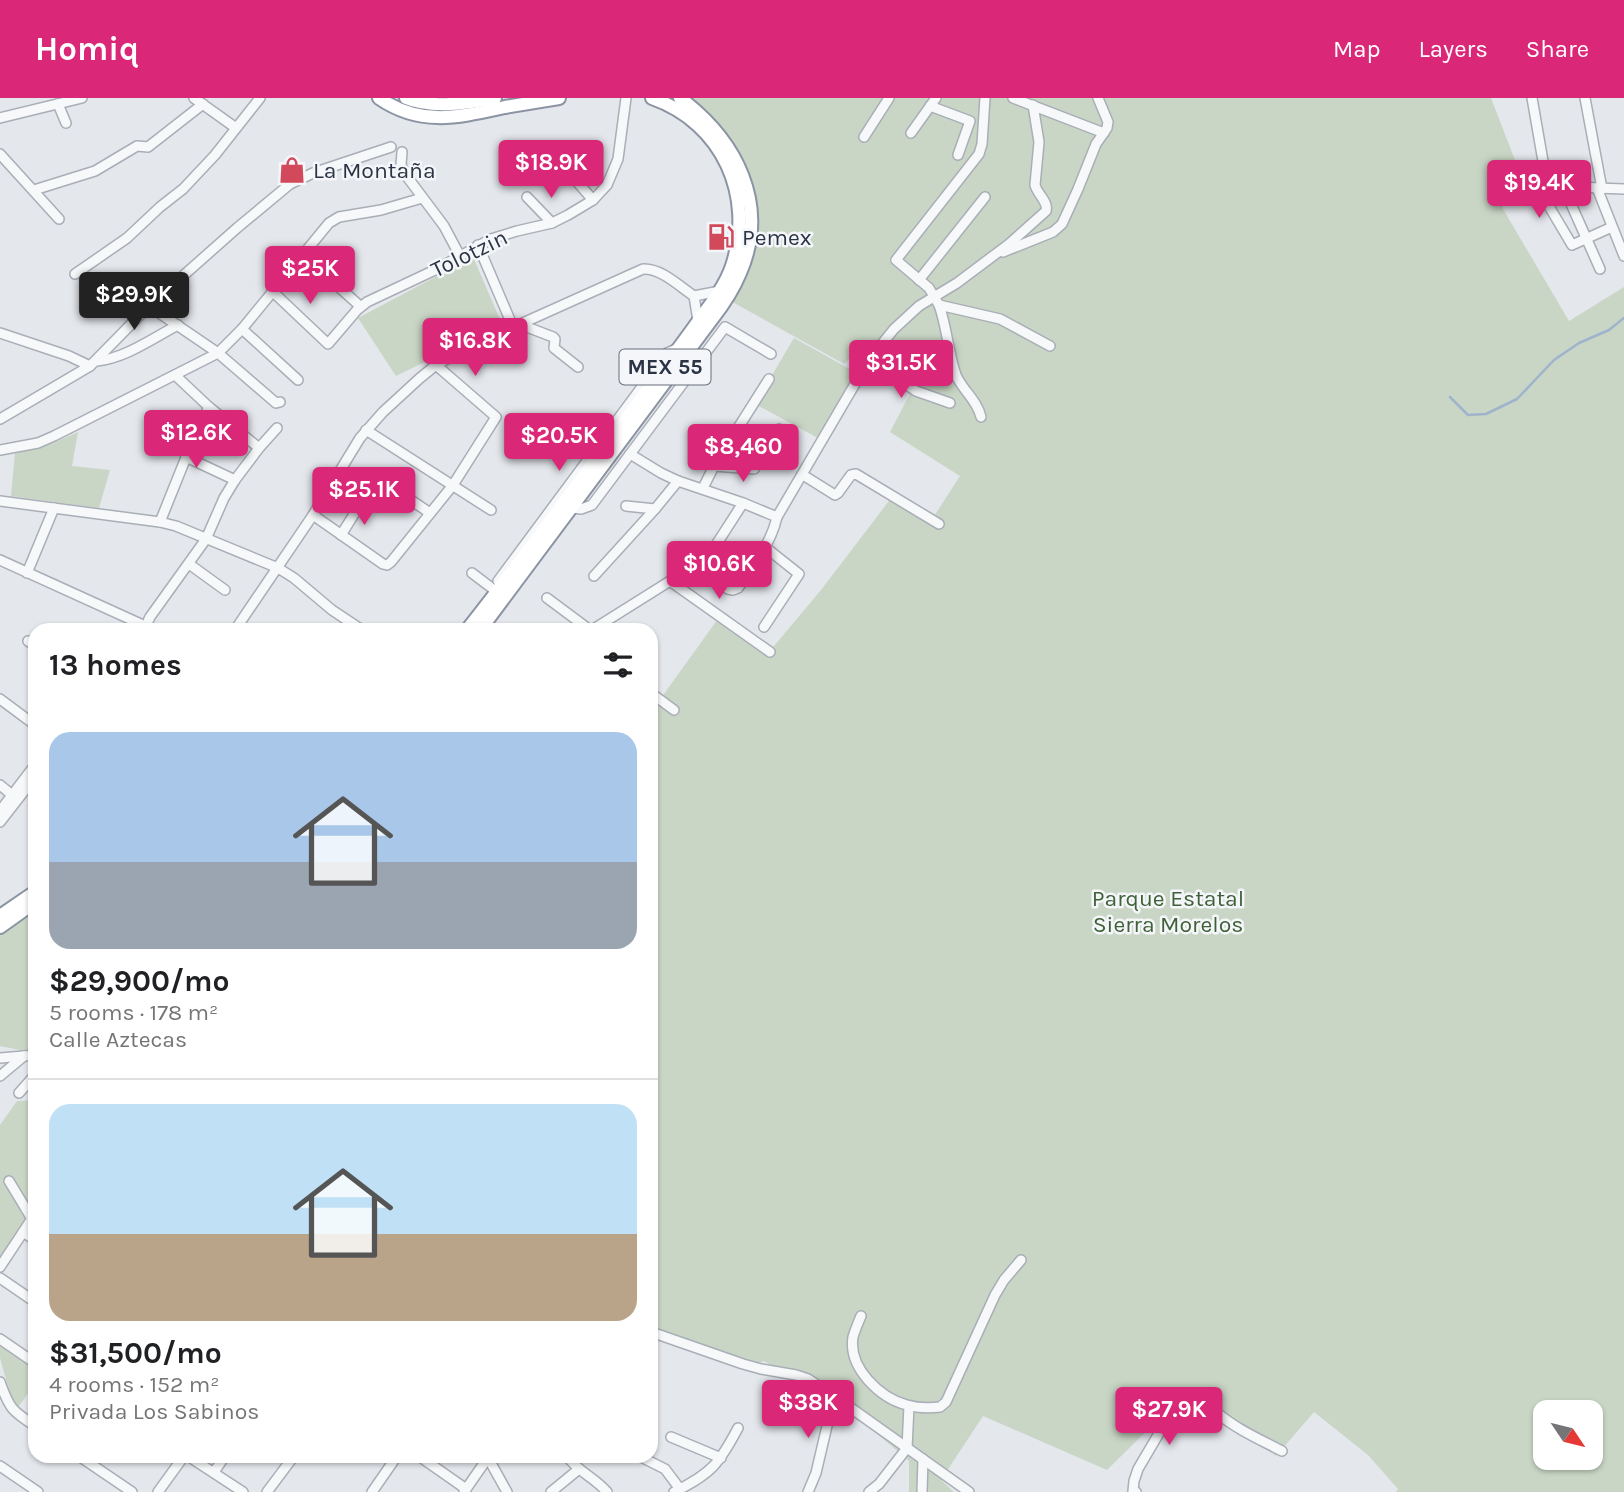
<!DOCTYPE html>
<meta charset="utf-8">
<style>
body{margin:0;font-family:Karla,sans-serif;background:#f2f2f2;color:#202124;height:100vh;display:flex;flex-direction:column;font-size:26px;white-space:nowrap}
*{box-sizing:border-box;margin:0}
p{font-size:23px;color:#757577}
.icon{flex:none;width:38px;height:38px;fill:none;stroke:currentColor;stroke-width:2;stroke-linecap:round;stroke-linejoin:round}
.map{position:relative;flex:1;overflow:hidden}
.panel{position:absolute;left:28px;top:525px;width:630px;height:840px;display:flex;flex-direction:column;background:#fff;border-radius:21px;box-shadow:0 2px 5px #0004}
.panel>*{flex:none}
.needle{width:46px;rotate:125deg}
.tools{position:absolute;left:1533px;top:1302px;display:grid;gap:14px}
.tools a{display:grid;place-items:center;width:70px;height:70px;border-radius:14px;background:#fff;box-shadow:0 2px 5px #0004;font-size:35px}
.price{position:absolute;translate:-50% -60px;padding:0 16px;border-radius:7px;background:#db2777;color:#fff;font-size:23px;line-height:46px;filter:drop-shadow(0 2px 4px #0008)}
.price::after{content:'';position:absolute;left:50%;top:42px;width:21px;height:16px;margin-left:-10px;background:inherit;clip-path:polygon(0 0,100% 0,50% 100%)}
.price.current{background:#222;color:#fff}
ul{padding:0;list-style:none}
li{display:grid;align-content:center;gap:14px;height:371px;padding:0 21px}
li+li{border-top:2px solid #e0e0e0}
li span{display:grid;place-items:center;height:217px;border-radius:21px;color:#555}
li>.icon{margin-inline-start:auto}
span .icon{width:126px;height:126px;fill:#fffc;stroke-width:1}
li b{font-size:30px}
h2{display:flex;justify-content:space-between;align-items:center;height:84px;padding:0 21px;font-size:30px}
header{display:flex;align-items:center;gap:42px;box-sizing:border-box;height:98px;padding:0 35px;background:#db2777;color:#fff}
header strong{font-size:33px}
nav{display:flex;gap:38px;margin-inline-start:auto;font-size:24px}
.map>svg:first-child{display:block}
</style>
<header>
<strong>Homiq</strong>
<nav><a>Map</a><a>Layers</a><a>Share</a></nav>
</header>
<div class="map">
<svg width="1624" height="1394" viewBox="0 0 1624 1394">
<rect width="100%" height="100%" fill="#e4e7ec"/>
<g fill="#c9d6c5" fill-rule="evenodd">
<path d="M 677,0 L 1491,0 L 1527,93 L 1502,105 L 1503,111 L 1569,223 L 1624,189 L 1624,1394 L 1396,1394 L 1398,1391 L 1368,1357 L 1314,1314 L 1276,1358 L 1186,1294 L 1107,1372 L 983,1318 L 941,1382 L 954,1394 L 909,1394 L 909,1363 L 866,1326 L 764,1263 L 750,1269 L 651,1233 L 651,614 L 720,518 L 769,554 L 821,492 L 892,399 L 931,423 L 960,378 L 890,334 L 911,294 L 856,254 L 844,266 L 718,196 L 733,168 L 742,92 ZM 1545,1314 L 1591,1314 L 1591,1360 L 1545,1360 Z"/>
<path d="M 473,159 L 502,226 L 396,278 L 358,220 Z"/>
<path d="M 794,240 L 855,274 L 818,340 L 755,306 Z"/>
<path d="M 78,334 L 72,368 L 110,372 L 99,410 L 11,398 L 15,355 L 51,346 Z"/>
<path d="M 35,798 L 35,955 L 0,948 L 0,823 Z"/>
<path d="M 35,1002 L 35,1110 L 0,1167 L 0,1027 L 17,1003 Z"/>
<path d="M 0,1245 L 35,1268 L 35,1286 L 19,1308 L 13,1306 L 0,1260 Z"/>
</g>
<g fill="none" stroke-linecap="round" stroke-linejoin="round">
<path stroke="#9fb4cc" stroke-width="2.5" d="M 1450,299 L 1468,317 L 1486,316 L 1517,301 L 1554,262 L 1579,245 L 1609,232 L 1624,220"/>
<defs>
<g id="minor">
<path d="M 194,0 L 236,30"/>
<path d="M 985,0 L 982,46 L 979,56 L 896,162 L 929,190 L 939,207 L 1000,221 L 1050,248"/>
<path d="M 1013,0 L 1104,35"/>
<path d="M 1532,0 L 1547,86"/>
<path d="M 1585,0 L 1602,91"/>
<path d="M 58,6 L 66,25"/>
<path d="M 930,8 L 970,23 L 958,57"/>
<path d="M 0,20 L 82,0"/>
<path d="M 911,35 L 936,0"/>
<path d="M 864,39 L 889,0"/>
<path d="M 402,54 L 401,67 L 405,76 L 444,128 L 460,158"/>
<path d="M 0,56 L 59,121"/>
<path d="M 565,70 L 593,102"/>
<path d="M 1563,88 L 1600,171"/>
<path d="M 1597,90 L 1624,158"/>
<path d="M 34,92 L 95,73 L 137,48 L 148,49 L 203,6"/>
<path d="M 527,99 L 552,125"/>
<path d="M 1612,129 L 1572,147 L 1537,88 L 1539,86 L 1547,86 L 1597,90 L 1624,91"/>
<path d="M 478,147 L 513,229"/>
<path d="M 1003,154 L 1053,134 L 1062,126 L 1078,91 L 1096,46 L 1107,30 L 1108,24 L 1098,0"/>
<path d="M 303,157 L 360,208"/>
<path d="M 75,176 L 127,140 L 160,109 L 183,91 L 215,57 L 260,0"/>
<path d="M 919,182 L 985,99"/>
<path d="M 272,193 L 328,246 L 357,212 L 367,204 L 437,171 L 491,141 L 517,133 L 552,125 L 568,117 L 593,102 L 607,87 L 618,61 L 626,0"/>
<path d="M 694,198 L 720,193"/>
<path d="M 939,207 C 947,229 948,254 956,277 C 963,293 977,302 981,319"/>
<path d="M 149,208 L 218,255 L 276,305 L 280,304"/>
<path d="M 519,226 L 553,239 L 555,241 L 554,250 L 578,269"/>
<path d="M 242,231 L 298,282"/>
<path d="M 0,235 L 69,258 L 90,268"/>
<path d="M 869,262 L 916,293 L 950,305"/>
<path d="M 97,263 C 126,260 153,240 178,227"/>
<path d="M 175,277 L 209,309 L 259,350"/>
<path d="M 0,321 L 90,268 L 149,208 L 237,130 L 290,86 L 313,75 L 391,49"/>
<path d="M 366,332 L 491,412"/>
<path d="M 0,352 L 38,345 L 54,338 L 218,255 L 242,231 L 329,125 L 339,119 L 381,112 L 422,100"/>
<path d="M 630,356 L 661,375 L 678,383 L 743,405 L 777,419"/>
<path d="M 186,359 L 235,382"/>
<path d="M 714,368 L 754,371 L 779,331"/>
<path d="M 803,377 L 835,397 L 838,395 L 851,377 L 856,376 L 939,426"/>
<path d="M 703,390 L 714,368 L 769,281"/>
<path d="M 402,396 L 430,415"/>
<path d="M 0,403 L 160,424 L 176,428 L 278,470 L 294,480 L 332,512 L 362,532"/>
<path d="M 626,408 L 655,411"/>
<path d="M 571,410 L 581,411 L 592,407 L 725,229 L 771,256"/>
<path d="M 313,417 L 383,466 L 387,467 L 391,464 L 453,387 L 496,319 L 436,267"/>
<path d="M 160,424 L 195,337 L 209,309"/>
<path d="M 341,437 L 361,405"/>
<path d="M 0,462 L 154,532"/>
<path d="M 189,466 L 225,492"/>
<path d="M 697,469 L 728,491 L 733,492 L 738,490 C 754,468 771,445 777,419 L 869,262 L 894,231 L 919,208 L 957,185 L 1009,146 L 1046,113 C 1049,104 1037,96 1035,87 L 1039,44 L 1033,7"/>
<path d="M 27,475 L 54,410"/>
<path d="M 472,475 L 497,494"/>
<path d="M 594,478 L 655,411 L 678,383"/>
<path d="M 498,483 L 667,255 L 676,251"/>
<path d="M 670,483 L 770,554"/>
<path d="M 547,500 L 590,532"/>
<path d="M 764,529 L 799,476 L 765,449"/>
<path d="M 144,532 L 150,519 L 206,441 L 224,400 L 235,382 L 259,350 L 277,330"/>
<path d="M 235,532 L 313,417 L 360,340 L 383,314 L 420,280 L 436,267 L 465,251 L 643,171 C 661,170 679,188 694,198 L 698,223"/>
<path d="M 592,532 L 670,483 L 697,469 L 716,447 L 743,405"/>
<path d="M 28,543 L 35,548"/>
<path d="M 651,595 L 674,612"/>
<path d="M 0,601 L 35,627"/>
<path d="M 0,687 L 12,697"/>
<path d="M 0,713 L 35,667"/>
<path d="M 0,724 L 35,679"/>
<path d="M 0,960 L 35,957"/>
<path d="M 0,978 L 24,958"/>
<path d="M 19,995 L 35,977"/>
<path d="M 9,1083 L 32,1121"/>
<path d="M 23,1134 L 35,1142"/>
<path d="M 0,1169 L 35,1116"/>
<path d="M 0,1180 L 35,1204"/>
<path d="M 861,1218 C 858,1225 855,1232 853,1239 C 848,1270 880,1300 907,1307 C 917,1310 931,1310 940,1309 L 946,1304 L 995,1197 L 1004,1182 L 1021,1162"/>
<path d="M 651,1234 L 743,1266 L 761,1271 L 796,1277 L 808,1281 L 834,1298 L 969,1394"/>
<path d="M 0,1241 L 35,1265"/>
<path d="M 0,1284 C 9,1310 12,1313 35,1328"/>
<path d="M 671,1339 L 721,1360"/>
<path d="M 907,1350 L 909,1308"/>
<path d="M 79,1358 L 132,1394"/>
<path d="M 188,1358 L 243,1394"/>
<path d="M 419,1358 L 466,1391"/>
<path d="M 487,1358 L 507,1394"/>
<path d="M 567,1358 C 577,1373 595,1380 607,1394"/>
<path d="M 639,1358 L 665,1371 L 680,1391"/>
<path d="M 0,1368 L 38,1394"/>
<path d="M 214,1374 L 225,1358"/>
<path d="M 158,1394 L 184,1358"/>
<path d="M 267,1394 L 294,1358"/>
<path d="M 372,1394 L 397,1358"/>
<path d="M 464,1394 L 489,1358"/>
<path d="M 551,1394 L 579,1371"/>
<path d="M 674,1394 C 711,1376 719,1366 738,1330"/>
<path d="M 808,1394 L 816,1375 L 834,1298"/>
<path d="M 869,1394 L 879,1386 L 907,1350"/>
<path d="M 922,1394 L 923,1361"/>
<path d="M 1136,1394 L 1133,1393 L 1134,1383 L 1138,1371 L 1172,1313 C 1177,1306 1183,1298 1193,1299 C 1202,1300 1209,1308 1216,1314 C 1236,1331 1259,1341 1282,1353"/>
</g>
<g id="highway">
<path d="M 379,0 C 421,29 459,19 505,9 C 523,6 541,3 559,0"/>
<path d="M 406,0 C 433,11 467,5 495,0"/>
<path d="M 467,532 C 531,451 591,368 652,286 C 669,263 686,241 702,218 C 714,202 726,186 732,168 C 755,98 723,25 652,0"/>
<path d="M 480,532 L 712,221 C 723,207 733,192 740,175 C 770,106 736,42 680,0"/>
<path d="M 0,818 L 35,794"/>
<path d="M 0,829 L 35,804"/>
</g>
</defs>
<use href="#minor" stroke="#a9aeb7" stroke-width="12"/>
<use href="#highway" stroke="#8b94a3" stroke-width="16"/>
<use href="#minor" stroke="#f7f8fa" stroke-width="9"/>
<use href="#highway" stroke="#fff" stroke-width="12"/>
</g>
<defs>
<symbol id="shop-bare" viewBox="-9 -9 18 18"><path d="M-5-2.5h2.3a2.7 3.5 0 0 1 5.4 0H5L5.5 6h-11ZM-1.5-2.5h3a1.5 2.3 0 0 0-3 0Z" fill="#d1495b" stroke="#f4f6f9" stroke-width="2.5" paint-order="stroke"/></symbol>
<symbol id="fuel-bare" viewBox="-9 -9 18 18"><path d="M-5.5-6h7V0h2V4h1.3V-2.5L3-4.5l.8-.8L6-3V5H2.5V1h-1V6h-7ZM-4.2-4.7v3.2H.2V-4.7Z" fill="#d1495b" stroke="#f4f6f9" stroke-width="2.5" paint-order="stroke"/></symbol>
</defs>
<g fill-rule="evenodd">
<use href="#shop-bare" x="273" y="53" width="38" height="38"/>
<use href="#fuel-bare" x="702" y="120" width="38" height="38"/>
</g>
<g text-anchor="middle" stroke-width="5" stroke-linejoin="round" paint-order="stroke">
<rect fill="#f4f6f9" stroke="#676e7b" stroke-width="2" x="619.5" y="251.5" width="91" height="35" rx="5"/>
<g font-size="21" font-weight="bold" fill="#2b3445">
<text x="665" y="276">MEX 55</text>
</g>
<g font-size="23" fill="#2b3445" stroke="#f4f6f9" text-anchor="start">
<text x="313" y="80">La Montaña</text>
<text x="742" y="147">Pemex</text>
</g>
<g font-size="23" fill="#2b3445" stroke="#f4f6f9">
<text transform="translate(469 155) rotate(-26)" y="8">Tolotzin</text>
</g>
<g font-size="23" fill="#3f6138" stroke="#f4f6f9">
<text x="1168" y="808">Parque Estatal<tspan x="1168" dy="26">Sierra Morelos</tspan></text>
</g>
</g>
</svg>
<div class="tools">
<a><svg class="needle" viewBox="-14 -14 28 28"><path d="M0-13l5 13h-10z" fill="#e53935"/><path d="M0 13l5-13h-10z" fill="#757577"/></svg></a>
</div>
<b class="price" style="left:551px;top:102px">$18.9K</b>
<b class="price" style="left:1539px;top:122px">$19.4K</b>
<b class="price" style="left:310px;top:208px">$25K</b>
<b class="price current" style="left:134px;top:234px">$29.9K</b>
<b class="price" style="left:475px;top:280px">$16.8K</b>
<b class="price" style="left:901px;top:302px">$31.5K</b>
<b class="price" style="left:196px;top:372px">$12.6K</b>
<b class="price" style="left:559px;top:375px">$20.5K</b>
<b class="price" style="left:743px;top:386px">$8,460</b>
<b class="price" style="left:364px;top:429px">$25.1K</b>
<b class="price" style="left:719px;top:503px">$10.6K</b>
<b class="price" style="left:808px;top:1342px">$38K</b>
<b class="price" style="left:1169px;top:1349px">$27.9K</b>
<section class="panel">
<h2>13 homes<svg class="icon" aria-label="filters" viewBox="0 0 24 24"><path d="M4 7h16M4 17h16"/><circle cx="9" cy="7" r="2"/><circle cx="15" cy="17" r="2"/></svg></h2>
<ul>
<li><span style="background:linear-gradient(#a9c7e8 60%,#9aa5b1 0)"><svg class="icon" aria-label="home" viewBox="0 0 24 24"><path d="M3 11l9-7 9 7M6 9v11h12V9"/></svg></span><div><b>$29,900/mo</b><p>5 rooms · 178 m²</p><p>Calle Aztecas</p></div></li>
<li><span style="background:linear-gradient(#bfe0f5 60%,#b9a48a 0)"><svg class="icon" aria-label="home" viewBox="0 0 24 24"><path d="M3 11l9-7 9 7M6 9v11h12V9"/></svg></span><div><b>$31,500/mo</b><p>4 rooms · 152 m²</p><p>Privada Los Sabinos</p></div></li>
</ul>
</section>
</div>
